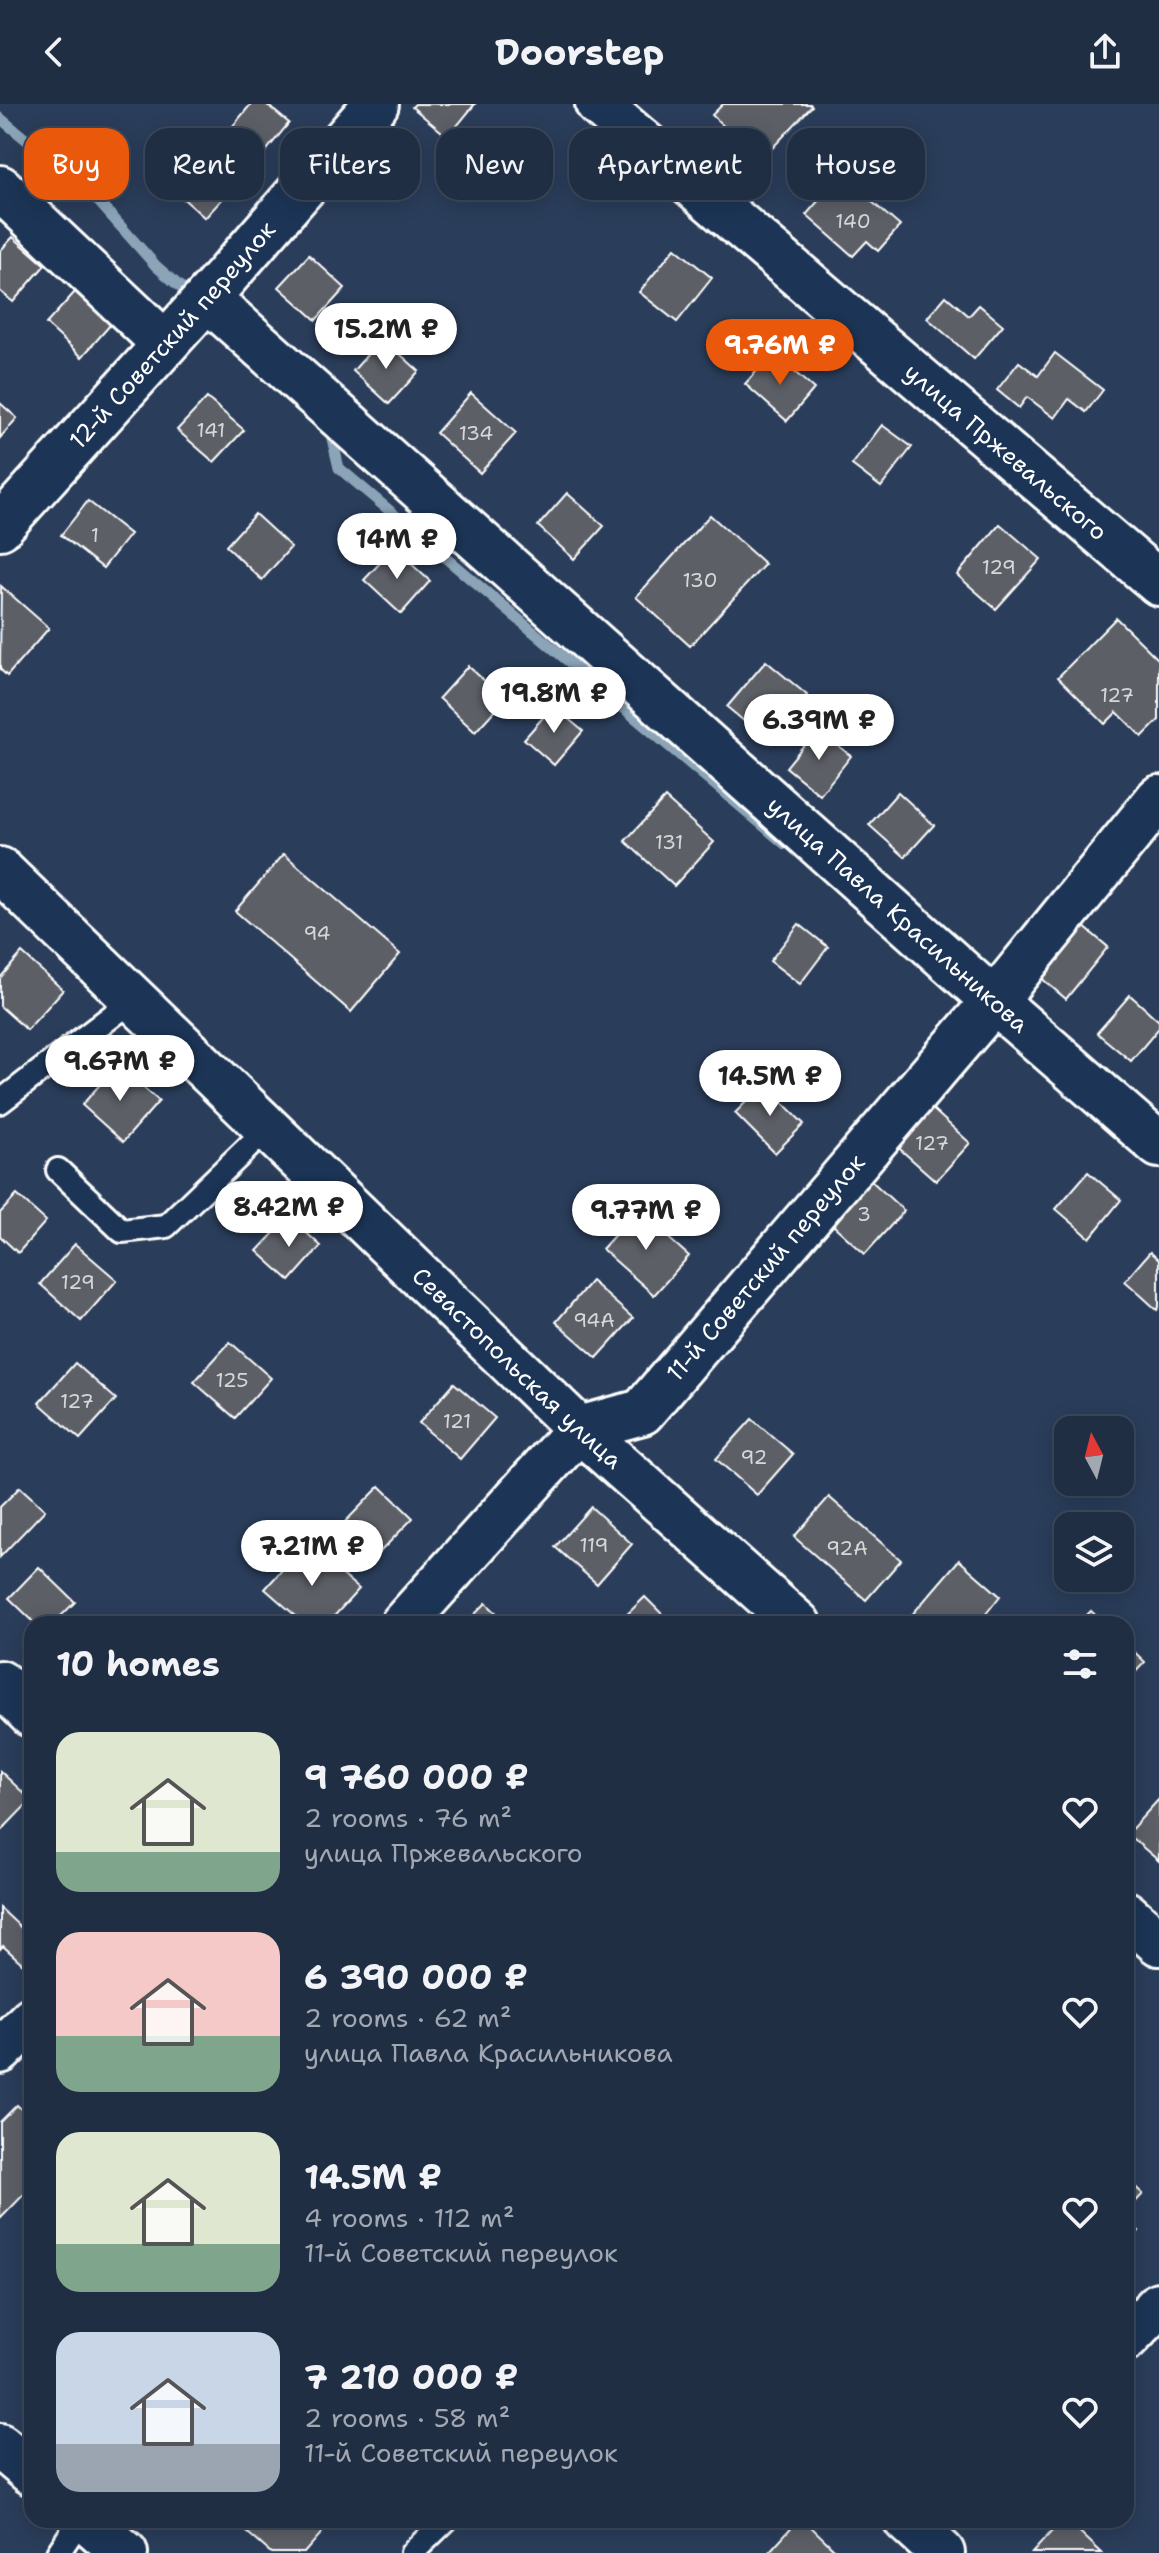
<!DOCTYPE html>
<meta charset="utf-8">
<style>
body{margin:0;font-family:"Shantell Sans",sans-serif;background:#2d3a4f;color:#f1f3f6;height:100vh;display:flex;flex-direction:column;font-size:30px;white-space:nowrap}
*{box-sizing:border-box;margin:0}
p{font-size:26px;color:#a2a8b2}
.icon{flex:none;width:44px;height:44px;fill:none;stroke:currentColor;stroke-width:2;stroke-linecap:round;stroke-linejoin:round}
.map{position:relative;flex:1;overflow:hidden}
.drawer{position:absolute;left:24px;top:1512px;width:1110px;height:912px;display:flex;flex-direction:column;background:#202e44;border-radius:24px;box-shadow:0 4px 20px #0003,0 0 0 2px #3d4a5d}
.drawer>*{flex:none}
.hud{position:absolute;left:24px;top:24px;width:1112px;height:72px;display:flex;gap:16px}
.needle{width:52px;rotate:353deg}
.buttons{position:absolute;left:1054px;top:1312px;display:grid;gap:16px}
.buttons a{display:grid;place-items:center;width:80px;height:80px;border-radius:16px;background:#202e44;box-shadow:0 4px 20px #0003,0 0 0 2px #3d4a5d;font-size:40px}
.price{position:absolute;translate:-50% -68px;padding:0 18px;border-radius:28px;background:#fff;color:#222;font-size:26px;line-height:52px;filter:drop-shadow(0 2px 4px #0008)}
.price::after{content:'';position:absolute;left:50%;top:48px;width:24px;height:18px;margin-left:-12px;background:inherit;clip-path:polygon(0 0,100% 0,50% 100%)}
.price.active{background:#ea580c;color:#fff}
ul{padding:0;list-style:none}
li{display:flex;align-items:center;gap:24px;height:200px;padding:0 32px}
li span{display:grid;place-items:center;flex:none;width:224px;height:160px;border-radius:24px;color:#555}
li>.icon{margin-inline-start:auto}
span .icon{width:96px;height:96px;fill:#fffc;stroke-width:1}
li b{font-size:34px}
h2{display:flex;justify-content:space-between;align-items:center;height:96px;padding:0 32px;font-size:34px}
.chip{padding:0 28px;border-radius:24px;background:#202e44;box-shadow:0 4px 20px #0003,0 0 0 2px #3d4a5d;font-size:28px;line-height:72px}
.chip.active{background:#ea580c;color:#fff}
header{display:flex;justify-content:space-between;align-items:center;height:104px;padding:0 32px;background:#202e44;font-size:36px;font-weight:700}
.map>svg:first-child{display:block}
</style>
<header><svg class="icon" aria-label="back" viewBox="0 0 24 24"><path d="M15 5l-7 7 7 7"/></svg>Doorstep<svg class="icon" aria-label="share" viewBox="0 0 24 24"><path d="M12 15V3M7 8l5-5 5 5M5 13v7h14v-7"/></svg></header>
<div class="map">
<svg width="1159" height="2449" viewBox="0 0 1159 2449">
<rect width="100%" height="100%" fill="#2a3d5a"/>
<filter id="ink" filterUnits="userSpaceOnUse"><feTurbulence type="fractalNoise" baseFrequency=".0125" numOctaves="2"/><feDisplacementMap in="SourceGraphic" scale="16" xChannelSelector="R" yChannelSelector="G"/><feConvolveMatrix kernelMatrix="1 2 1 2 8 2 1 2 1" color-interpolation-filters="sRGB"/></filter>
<g filter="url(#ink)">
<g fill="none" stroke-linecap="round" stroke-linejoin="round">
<g stroke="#8ca4b8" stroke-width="11">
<path d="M 0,14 L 91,89 L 156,162 L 193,194"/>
<path d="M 329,322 L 339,364 L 785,740"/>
</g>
</g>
<g fill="#5c5e66" stroke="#fff" stroke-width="2">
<path d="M 251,0 L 266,0 L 289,19 L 254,62 L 222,35 Z"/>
<path d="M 415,0 L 475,0 L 448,33 L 412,3 Z"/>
<path d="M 723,0 L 810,0 L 812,2 L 760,57 L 712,11 Z"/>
<path d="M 197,49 L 234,82 L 205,114 L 168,81 Z"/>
<path d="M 841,71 L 900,122 L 878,147 L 867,137 L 853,152 L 806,111 Z"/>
<path d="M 13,133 L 45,161 L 13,198 L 0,187 L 0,147 Z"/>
<path d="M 675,144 L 712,174 L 677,218 L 639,188 Z"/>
<path d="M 309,151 L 345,184 L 316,216 L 279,183 Z"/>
<path d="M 75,188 L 111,220 L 82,253 L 46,220 Z"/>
<path d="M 946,192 L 969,212 L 979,201 L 1003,221 L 974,255 L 927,214 Z"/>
<path d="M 382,234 L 419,267 L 389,300 L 353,267 Z"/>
<path d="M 773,249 L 814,285 L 787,317 L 745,280 Z"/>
<path d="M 1055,249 L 1103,286 L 1086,308 L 1069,295 L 1055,314 L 1027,293 L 1019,304 L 997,286 L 1019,258 L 1038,272 Z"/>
<path d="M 471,289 L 516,329 L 480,369 L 436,329 Z"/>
<path d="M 207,294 L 244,326 L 214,358 L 177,326 Z"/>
<path d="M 0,299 L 17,314 L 0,334 Z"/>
<path d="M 882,321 L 912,343 L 881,383 L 852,361 Z"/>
<path d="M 567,389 L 604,422 L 574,455 L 538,422 Z"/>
<path d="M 88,397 L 130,430 L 103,464 L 61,431 Z"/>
<path d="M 255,410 L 291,443 L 262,476 L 226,442 Z"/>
<path d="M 710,411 L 765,460 L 690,542 L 636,493 Z"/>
<path d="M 1000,420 L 1041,455 L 996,505 L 957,471 Z"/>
<path d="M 394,444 L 430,477 L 401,510 L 364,476 Z"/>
<path d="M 1,482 L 49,524 L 7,572 L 0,565 Z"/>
<path d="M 1116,514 L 1159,556 L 1159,616 L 1142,633 L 1117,608 L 1105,620 L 1058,573 Z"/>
<path d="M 766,557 L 807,591 L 768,637 L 727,603 Z"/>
<path d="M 468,562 L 505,595 L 475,628 L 439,594 Z"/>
<path d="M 553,602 L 583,627 L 554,661 L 524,635 Z"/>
<path d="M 817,625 L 851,652 L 820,691 L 786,663 Z"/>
<path d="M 898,688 L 934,721 L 905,753 L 869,721 Z"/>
<path d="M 665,694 L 714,738 L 674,782 L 625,737 Z"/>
<path d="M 284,750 L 400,850 L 351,908 L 235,807 Z"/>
<path d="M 1077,817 L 1108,843 L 1066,895 L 1034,868 Z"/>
<path d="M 799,820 L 828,843 L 800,880 L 770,857 Z"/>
<path d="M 22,849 L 63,886 L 27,926 L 0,902 L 0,874 Z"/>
<path d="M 1130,891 L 1159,917 L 1159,924 L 1131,957 L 1097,929 Z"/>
<path d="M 117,961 L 159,997 L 123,1038 L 82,1001 Z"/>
<path d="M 764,980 L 804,1020 L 775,1049 L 735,1009 Z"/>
<path d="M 927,1000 L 970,1039 L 936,1077 L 893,1039 Z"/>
<path d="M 1088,1068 L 1121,1096 L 1090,1134 L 1056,1105 Z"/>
<path d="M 863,1069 L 904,1107 L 865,1150 L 823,1112 Z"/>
<path d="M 17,1091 L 46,1117 L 18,1149 L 0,1132 L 0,1109 Z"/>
<path d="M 637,1106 L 689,1152 L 654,1191 L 602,1145 Z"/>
<path d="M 289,1113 L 321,1142 L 290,1177 L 257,1147 Z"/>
<path d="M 75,1140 L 117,1176 L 81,1217 L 40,1180 Z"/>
<path d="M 1150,1148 L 1159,1156 L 1159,1203 L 1157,1206 L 1125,1177 Z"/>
<path d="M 591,1177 L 633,1214 L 597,1254 L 556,1218 Z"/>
<path d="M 230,1238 L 271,1274 L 235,1314 L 194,1278 Z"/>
<path d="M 75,1259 L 116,1295 L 80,1335 L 39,1299 Z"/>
<path d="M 454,1279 L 495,1314 L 460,1355 L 419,1319 Z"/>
<path d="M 752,1315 L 793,1350 L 757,1391 L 716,1355 Z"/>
<path d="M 380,1382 L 413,1414 L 376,1452 L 343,1420 Z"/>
<path d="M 20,1383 L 45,1406 L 0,1453 L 0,1403 Z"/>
<path d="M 829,1393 L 901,1456 L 866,1496 L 794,1433 Z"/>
<path d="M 591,1403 L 632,1440 L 597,1480 L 555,1443 Z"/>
<path d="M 306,1439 L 359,1485 L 327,1520 L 305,1520 L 265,1485 Z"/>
<path d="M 959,1456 L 1000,1492 L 978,1520 L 904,1520 Z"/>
<path d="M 39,1463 L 75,1498 L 53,1520 L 36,1520 L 9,1494 Z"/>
<path d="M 645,1493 L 672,1520 L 617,1520 Z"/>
<path d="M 486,1499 L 508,1520 L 465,1520 Z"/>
<path d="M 1091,1507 L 1105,1520 L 1078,1520 Z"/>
<path d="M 1126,1540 L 1145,1558 L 1126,1578 Z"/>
<path d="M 0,1667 L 31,1696 L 0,1728 Z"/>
<path d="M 1159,1695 L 1159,1757 L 1127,1730 Z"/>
<path d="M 0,1804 L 32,1834 L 32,1851 L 23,1860 L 3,1842 L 0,1845 Z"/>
<path d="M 17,2001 L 32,2016 L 32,2082 L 0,2115 L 0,2018 Z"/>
<path d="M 1126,2074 L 1143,2090 L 1126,2108 Z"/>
<path d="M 1126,2115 L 1139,2127 L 1126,2141 Z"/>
<path d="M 233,2416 L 333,2416 L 304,2449 L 271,2449 Z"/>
<path d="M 798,2416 L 804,2416 L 836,2447 L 834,2449 L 768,2449 Z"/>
<path d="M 1062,2416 L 1067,2416 L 1102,2449 L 1032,2449 Z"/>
</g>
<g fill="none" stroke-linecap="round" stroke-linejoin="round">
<defs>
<g id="service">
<path d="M 0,998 L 134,895"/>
<path d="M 58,1066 L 122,1127 L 166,1122 L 268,1024"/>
<path d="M 58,2449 L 80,2416"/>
<path d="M 412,2449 L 446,2416"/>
</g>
<g id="minor">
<path id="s1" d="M 598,0 L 1159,479"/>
<path d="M 0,84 L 165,240"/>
<path id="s2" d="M 207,194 L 994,897 L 1159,1041"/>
<path id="s3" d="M 0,423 L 207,194 L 376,0"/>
<path id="s4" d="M 0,766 L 579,1325 L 798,1520"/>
<path id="s5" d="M 403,1520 L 579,1325 L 642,1308 L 994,897 L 1159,694"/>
<path d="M 0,1579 L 32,1611"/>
<path d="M 1126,1810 L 1159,1839"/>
<path d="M 0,1947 L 32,1915"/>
<path d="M 1126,2235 L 1159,2201"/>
<path d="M 0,2342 L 32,2369"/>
<path d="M 87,2416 L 125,2449"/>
<path d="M 906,2416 L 942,2449"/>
</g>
</defs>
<use href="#service" stroke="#fff" stroke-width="28"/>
<use href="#minor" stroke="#fff" stroke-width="50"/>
<use href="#service" stroke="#1d3557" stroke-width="22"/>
<use href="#minor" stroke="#1d3557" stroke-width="44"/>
</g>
</g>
<g text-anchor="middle" stroke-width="6" stroke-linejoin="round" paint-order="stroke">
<g font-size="20" fill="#d6d7d9">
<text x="853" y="124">140</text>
<text x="211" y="333">141</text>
<text x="476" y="336">134</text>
<text x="95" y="438">1</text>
<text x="999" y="470">129</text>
<text x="700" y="483">130</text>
<text x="1117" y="598">127</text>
<text x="669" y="745">131</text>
<text x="317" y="836">94</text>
<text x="932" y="1046">127</text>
<text x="864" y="1117">3</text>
<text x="78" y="1185">129</text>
<text x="594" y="1223">94А</text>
<text x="232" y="1283">125</text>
<text x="77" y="1304">127</text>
<text x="457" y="1324">121</text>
<text x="754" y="1360">92</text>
<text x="594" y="1448">119</text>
<text x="847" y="1451">92А</text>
</g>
<g font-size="24" fill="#fff" stroke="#1d3557">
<text dy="8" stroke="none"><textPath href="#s3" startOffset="258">12-й Советский переулок</textPath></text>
<text dy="8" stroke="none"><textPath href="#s1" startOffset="536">улица Пржевальского</textPath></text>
<text dy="8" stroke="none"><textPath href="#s2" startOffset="926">улица Павла Красильникова</textPath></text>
<text dy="8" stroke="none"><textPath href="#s5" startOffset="518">11-й Советский переулок</textPath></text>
<text dy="8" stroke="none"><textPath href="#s4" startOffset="718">Севастопольская улица</textPath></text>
</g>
</g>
</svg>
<div class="buttons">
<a><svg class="needle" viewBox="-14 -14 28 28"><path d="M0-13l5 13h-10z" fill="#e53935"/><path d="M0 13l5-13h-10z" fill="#a2a8b2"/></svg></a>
<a><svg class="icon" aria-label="layers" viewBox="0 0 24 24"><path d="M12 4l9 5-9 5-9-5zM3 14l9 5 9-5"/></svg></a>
</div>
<b class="price" style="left:386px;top:267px">15.2M ₽</b>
<b class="price active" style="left:780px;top:283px">9.76M ₽</b>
<b class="price" style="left:397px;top:477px">14M ₽</b>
<b class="price" style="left:554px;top:631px">19.8M ₽</b>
<b class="price" style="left:819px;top:658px">6.39M ₽</b>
<b class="price" style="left:120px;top:999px">9.67M ₽</b>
<b class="price" style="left:770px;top:1014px">14.5M ₽</b>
<b class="price" style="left:289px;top:1145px">8.42M ₽</b>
<b class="price" style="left:646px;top:1148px">9.77M ₽</b>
<b class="price" style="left:312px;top:1484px">7.21M ₽</b>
<div class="hud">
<a class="chip active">Buy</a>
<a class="chip">Rent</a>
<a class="chip">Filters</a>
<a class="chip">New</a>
<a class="chip">Apartment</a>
<a class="chip">House</a>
</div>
<section class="drawer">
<h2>10 homes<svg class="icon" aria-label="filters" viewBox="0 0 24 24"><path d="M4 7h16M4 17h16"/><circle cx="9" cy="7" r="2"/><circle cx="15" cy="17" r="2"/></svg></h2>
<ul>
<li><span style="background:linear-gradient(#dfe7d0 75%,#7fa58c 0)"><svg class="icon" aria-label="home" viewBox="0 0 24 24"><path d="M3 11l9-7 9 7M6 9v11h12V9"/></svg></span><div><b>9 760 000 ₽</b><p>2 rooms · 76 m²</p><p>улица Пржевальского</p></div><svg class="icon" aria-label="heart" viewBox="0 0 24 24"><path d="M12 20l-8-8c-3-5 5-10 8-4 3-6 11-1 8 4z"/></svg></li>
<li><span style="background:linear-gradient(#f6c9c9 65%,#7fa58c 0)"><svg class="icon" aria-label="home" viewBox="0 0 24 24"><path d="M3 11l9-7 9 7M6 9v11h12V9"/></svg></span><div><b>6 390 000 ₽</b><p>2 rooms · 62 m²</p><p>улица Павла Красильникова</p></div><svg class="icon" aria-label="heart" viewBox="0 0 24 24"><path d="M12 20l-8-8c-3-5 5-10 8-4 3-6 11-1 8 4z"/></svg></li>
<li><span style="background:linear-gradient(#dfe7d0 70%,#7fa58c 0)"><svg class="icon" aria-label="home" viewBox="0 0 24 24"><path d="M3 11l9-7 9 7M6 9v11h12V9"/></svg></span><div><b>14.5M ₽</b><p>4 rooms · 112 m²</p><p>11-й Советский переулок</p></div><svg class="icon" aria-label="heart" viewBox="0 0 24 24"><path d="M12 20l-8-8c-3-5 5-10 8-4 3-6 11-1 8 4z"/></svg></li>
<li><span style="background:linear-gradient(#c9d6e8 70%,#9aa5b1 0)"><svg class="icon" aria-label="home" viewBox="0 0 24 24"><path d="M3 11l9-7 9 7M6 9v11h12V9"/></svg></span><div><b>7 210 000 ₽</b><p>2 rooms · 58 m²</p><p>11-й Советский переулок</p></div><svg class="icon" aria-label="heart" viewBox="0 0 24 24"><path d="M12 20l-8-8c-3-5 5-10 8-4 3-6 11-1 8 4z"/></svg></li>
</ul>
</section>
</div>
